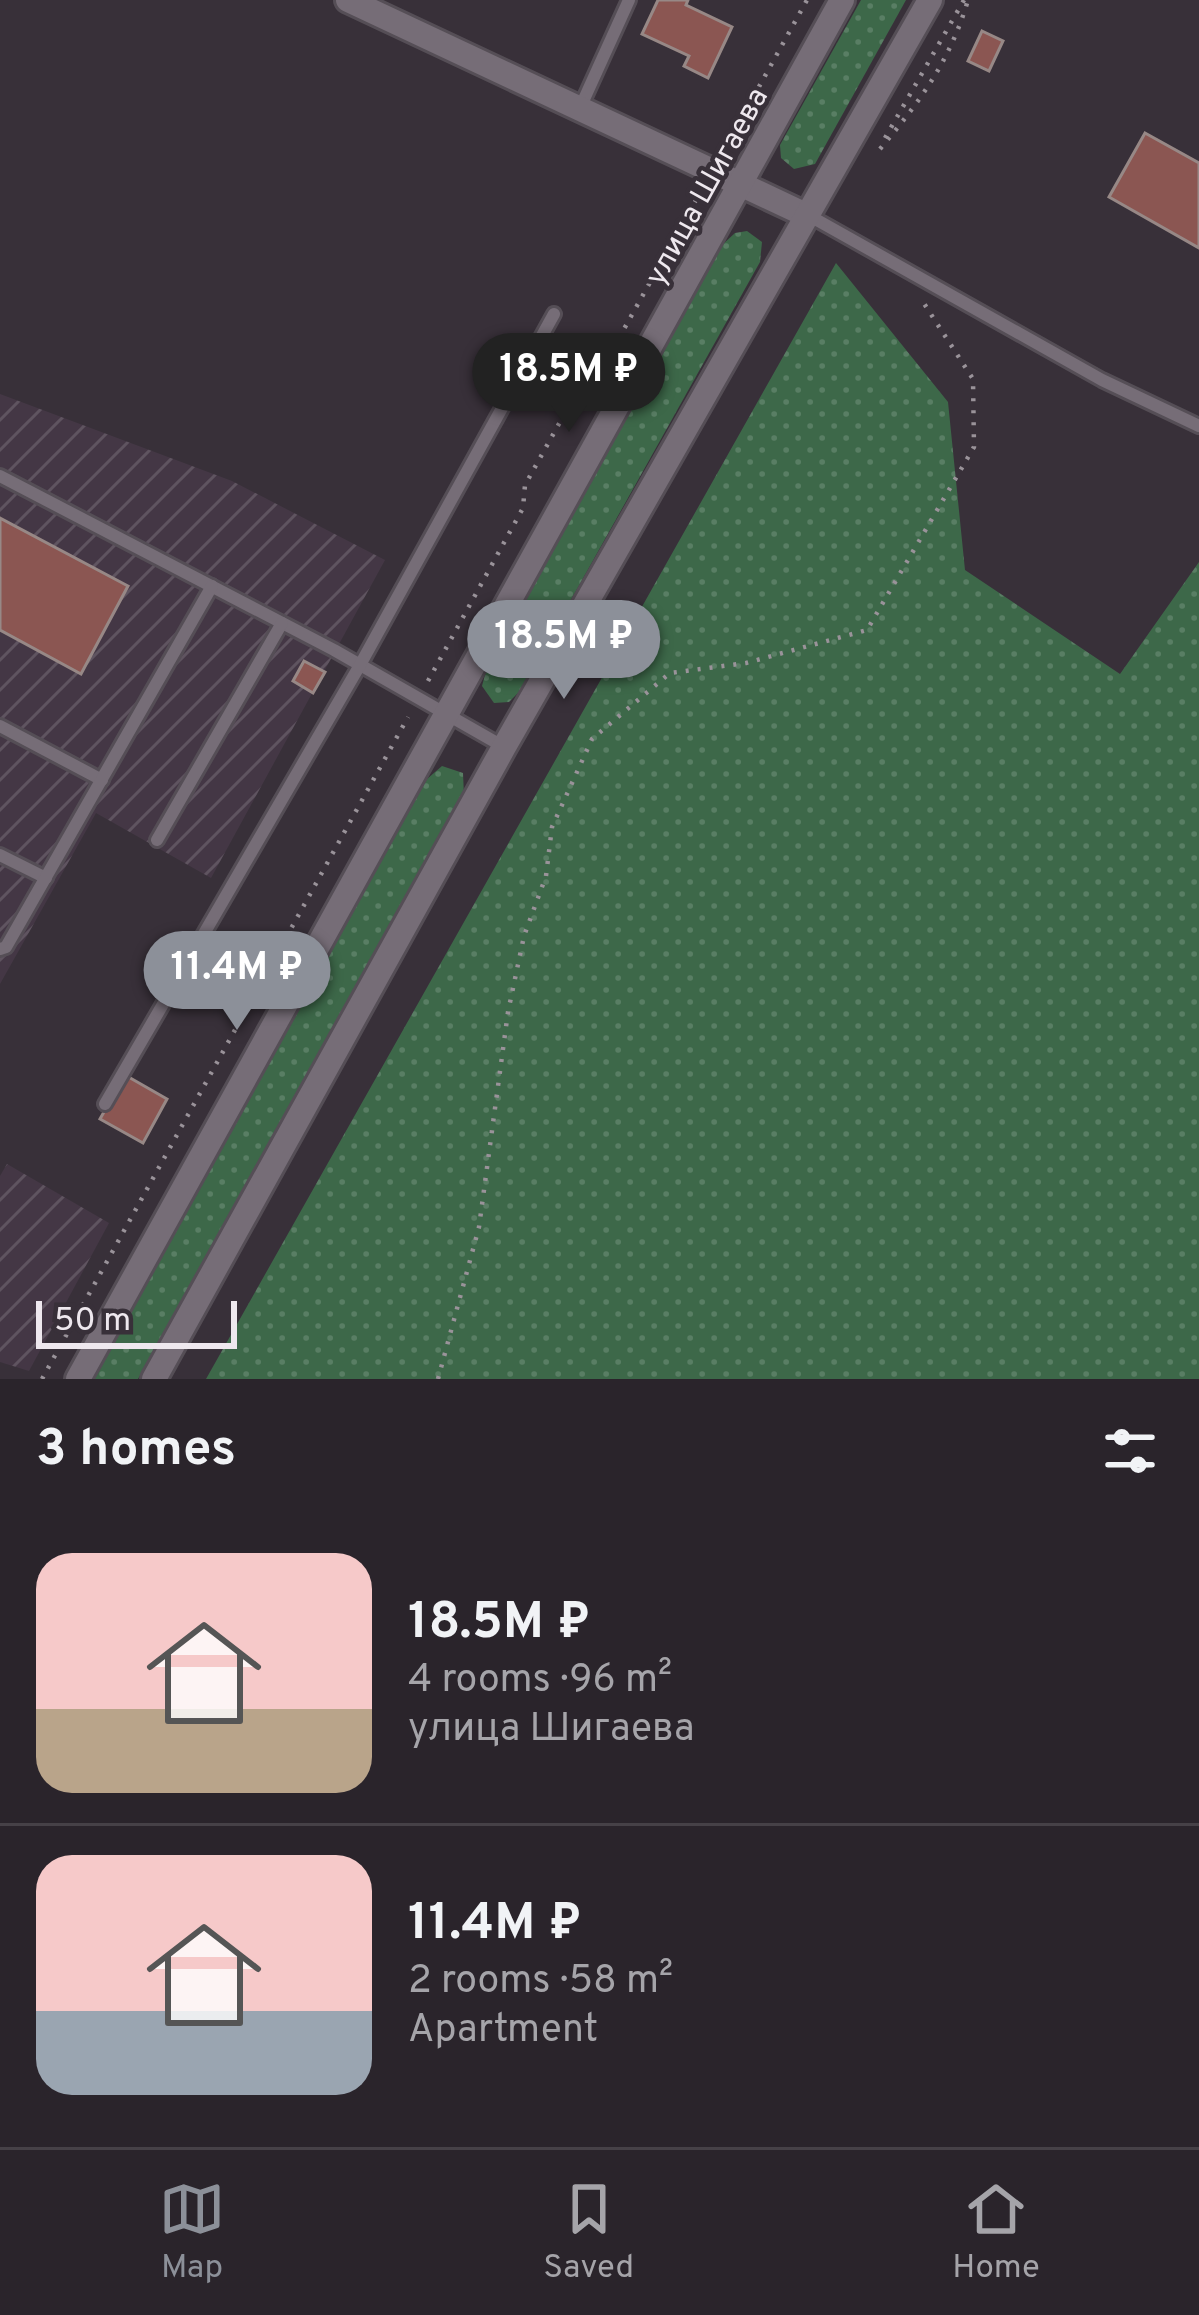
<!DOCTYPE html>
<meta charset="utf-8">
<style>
body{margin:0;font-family:Overpass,sans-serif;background:#363037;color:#f1f3f6;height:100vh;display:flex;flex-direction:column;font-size:45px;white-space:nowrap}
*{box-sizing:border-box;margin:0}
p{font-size:39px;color:#a5a4a9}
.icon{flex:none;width:66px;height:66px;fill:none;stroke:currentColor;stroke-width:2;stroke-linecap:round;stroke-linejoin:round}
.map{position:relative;height:1379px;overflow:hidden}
.drawer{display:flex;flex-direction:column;background:#2a242b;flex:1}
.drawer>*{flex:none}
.scale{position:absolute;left:36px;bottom:30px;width:201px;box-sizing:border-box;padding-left:12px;border:6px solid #eee8ee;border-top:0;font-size:33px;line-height:42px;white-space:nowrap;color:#eee8ee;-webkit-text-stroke:9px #383039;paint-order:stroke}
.price{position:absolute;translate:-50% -102px;padding:0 27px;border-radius:42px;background:#8c9099;color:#fff;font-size:39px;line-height:78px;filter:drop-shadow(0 3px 6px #0008)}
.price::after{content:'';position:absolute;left:50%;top:72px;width:36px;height:27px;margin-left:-18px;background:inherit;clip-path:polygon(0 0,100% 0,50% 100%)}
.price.selected{background:#222;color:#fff}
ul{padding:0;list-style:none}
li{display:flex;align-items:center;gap:36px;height:300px;padding:0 36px}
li+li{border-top:3px solid #464147}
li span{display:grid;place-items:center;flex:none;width:336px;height:240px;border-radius:36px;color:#555}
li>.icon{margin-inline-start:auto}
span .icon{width:144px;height:144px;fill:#fffc;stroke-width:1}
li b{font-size:51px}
h2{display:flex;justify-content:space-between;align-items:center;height:144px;padding:0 36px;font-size:51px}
.dock{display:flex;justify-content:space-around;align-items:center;height:168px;border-top:3px solid #464147;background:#2a242b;font-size:33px;color:#a5a4a9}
.dock a{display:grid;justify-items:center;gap:6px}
.dock .selected{color:#8c9099}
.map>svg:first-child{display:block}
</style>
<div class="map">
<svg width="1199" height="1379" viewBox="0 0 1199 1379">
<defs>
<pattern id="industrial-furrows" width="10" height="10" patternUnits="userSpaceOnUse" patternTransform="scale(3)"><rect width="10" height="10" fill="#443745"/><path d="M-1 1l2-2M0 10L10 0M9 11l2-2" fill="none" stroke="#5f5460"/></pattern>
<pattern id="grass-dots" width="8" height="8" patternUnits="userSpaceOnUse" patternTransform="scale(3)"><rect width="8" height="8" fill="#3d6849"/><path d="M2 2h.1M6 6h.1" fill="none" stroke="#597e64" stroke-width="1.8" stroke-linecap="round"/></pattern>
</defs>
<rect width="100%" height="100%" fill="#383039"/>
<g fill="url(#industrial-furrows)">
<path d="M 0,394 L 232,481 L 385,560 L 211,878 L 96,813 L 0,984 Z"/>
<path d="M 7,1164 L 109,1223 L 29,1371 L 0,1362 L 0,1176 Z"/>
</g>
<g fill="url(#grass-dots)">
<path d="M 861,0 L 906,0 L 815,164 L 794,169 L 781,158 L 780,145 Z"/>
<path d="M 747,231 L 762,242 L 760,262 L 520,691 L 509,702 L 494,703 L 482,686 L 487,667 L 722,245 L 735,233 Z"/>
<path d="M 836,263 L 948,402 L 965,570 L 1120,674 L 1199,562 L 1199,1379 L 206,1379 Z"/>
<path d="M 442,766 L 463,773 L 464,796 L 138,1379 L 92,1379 L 427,779 Z"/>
</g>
<g fill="#8b5652" stroke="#978886" stroke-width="3">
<path d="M 658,0 L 688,0 L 686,5 L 732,27 L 708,78 L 684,66 L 689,56 L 642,34 Z"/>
<path d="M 982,31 L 1003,41 L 989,71 L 968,61 Z"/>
<path d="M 1145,133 L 1199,163 L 1199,248 L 1109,197 Z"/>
<path d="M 0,518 L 128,586 L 81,674 L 0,630 Z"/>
<path d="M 304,661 L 325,672 L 313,693 L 293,681 Z"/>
<path d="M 125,1075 L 167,1099 L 143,1143 L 100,1119 Z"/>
</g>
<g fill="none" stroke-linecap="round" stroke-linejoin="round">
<defs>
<g id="service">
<path d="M 580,108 L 629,0"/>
<path d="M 808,215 L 1102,380 L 1199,426"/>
<path d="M 0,476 L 334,650 L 504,747"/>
<path d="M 0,726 L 102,780"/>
<path d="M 157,840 L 282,623"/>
<path d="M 0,855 L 46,878"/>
<path d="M 0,949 L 6,947 L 212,586"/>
<path d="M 105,1104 L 360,665 L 554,314"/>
</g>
<g id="minor">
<path d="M 348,0 L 806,215"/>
<path d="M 78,1379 L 842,0"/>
<path d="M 154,1379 L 504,747 L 930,0"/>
</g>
</defs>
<use href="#service" stroke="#554e56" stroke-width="18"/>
<use href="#minor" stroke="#554e56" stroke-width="30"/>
<g stroke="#9a939a" stroke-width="4.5" stroke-dasharray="3 9" stroke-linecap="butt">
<path d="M 885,138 L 964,0"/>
<path d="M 880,149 C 921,100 950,61 968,0"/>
<path d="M 724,150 L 807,0"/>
<path d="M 428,681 L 523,508 L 525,485 L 575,395 L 600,372 L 701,191"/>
<path d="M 42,1379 L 408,717"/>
<path d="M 438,1379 L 479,1227 L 508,1012 L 524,936 L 546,876 L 552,827 L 592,739 L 670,673 L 746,663 L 867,630 L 974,447 L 973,379 L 923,302"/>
</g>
<use href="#service" stroke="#766d77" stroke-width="12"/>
<use href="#minor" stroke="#766d77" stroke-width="24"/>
</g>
<g text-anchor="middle" stroke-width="9" stroke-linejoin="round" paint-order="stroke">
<g font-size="30" fill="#eee8ee" stroke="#383039">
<text transform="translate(706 186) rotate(-61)" y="10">улица Шигаева</text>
</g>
</g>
</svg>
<div class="scale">50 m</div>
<b class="price selected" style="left:569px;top:435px">18.5M ₽</b>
<b class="price" style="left:564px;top:702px">18.5M ₽</b>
<b class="price" style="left:237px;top:1033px">11.4M ₽</b>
</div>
<section class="drawer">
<h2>3 homes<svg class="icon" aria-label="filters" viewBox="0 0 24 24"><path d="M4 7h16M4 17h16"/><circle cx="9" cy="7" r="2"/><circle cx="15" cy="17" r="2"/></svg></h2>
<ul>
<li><span style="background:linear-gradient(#f6c9c9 65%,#b9a48a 0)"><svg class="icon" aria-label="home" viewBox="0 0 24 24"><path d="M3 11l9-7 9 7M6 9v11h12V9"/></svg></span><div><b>18.5M ₽</b><p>4 rooms · 96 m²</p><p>улица Шигаева</p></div></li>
<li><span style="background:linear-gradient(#f6c9c9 65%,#9aa5b1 0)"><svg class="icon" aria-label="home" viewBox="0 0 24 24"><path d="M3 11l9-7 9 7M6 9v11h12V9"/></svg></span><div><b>11.4M ₽</b><p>2 rooms · 58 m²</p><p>Apartment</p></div></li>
</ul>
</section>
<nav class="dock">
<a class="selected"><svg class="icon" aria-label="map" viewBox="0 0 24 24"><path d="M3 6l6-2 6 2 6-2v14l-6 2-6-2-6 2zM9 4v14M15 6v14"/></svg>Map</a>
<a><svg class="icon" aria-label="saved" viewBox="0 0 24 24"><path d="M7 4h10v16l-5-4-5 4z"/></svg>Saved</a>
<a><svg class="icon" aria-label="home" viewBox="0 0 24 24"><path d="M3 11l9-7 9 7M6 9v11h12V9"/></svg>Home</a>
</nav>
